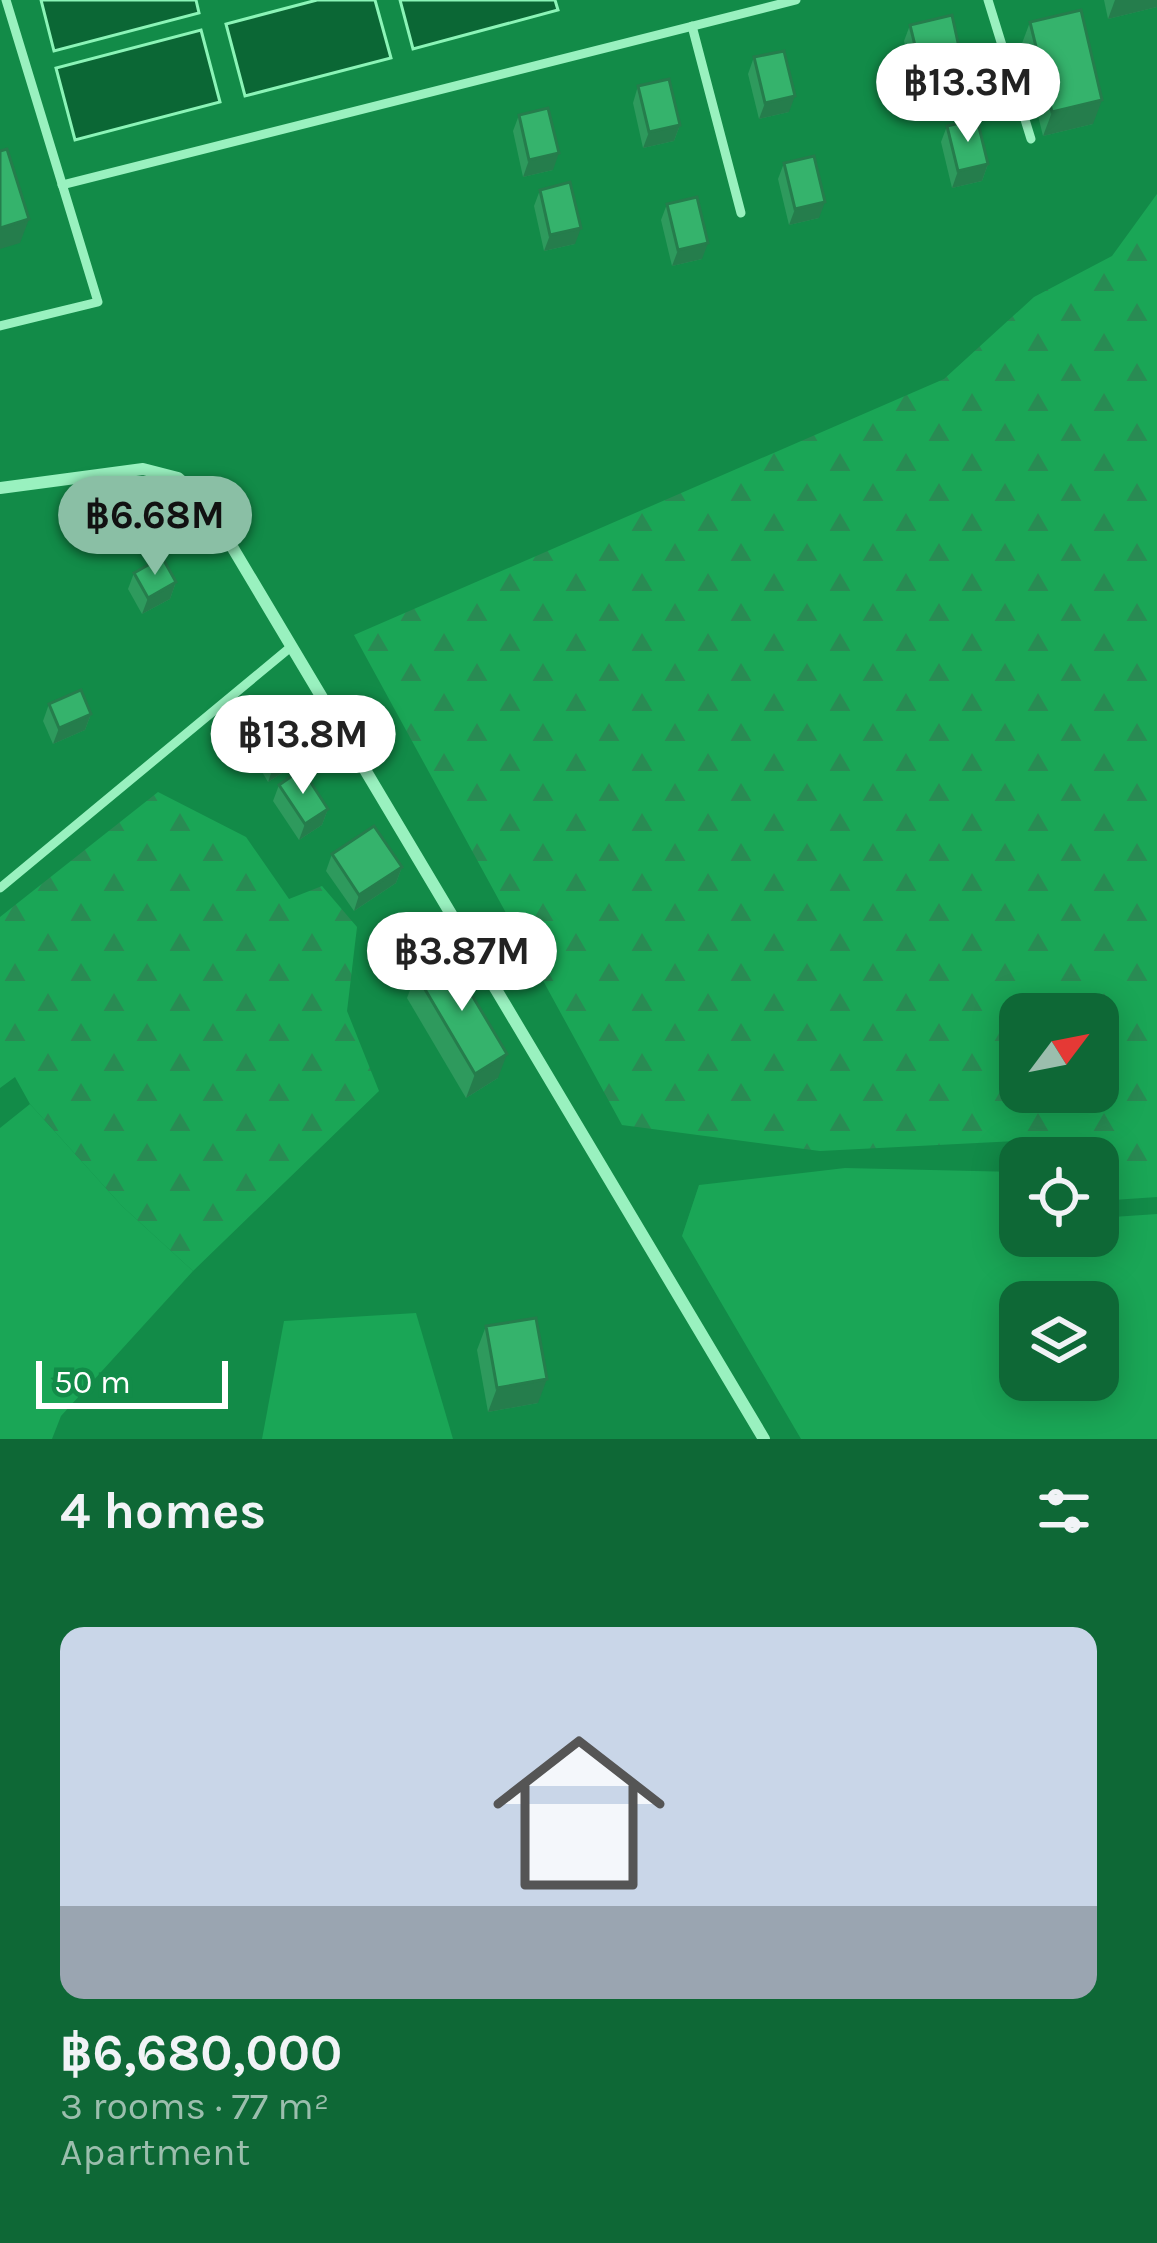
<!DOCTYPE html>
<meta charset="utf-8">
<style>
body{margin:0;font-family:Karla,sans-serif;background:#176e3e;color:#f1f3f6;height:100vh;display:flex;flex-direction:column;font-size:45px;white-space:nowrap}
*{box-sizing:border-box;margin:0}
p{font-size:39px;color:#9bbead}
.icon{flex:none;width:66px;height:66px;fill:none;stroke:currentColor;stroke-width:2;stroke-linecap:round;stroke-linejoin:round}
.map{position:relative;height:1439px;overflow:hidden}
.sheet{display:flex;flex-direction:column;background:#0e6836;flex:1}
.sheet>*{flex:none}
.needle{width:78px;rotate:58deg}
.controls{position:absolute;left:999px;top:993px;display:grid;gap:24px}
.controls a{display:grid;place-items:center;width:120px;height:120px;border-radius:24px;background:#0e6836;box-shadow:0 6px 30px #0003;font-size:60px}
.scale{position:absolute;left:36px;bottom:30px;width:192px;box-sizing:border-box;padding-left:12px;border:6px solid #fff;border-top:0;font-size:33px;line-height:42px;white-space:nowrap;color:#fff;-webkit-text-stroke:9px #128b48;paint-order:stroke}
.price{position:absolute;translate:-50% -102px;padding:0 27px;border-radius:42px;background:#fff;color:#222;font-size:39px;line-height:78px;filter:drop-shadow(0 3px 6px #0008)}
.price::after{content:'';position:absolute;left:50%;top:72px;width:36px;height:27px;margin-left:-18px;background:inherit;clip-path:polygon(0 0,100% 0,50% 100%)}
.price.current{background:#8abfa5;color:#111}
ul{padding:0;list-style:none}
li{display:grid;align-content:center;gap:24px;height:636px;padding:0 60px}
li span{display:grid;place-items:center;height:372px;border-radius:24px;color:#555}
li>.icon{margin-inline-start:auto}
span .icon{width:216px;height:216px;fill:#fffc;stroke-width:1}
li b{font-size:51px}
h2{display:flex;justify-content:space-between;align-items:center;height:144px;padding:0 60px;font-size:51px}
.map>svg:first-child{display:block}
</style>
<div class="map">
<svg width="1157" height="1439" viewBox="0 0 1157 1439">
<defs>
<pattern id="forest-firs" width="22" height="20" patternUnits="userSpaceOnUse" patternTransform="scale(3)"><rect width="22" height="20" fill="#1aa656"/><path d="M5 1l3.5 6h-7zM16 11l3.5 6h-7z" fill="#298b53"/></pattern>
</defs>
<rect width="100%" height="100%" fill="#128b48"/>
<g fill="#1aa656" fill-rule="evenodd">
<path d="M 30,1104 L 122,1206 L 193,1271 L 61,1416 L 52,1439 L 0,1439 L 0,1128 Z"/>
<path d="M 845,1168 L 1020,1172 L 1020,1236 L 1098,1236 L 1098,1218 L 1157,1214 L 1157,1439 L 801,1439 L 682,1236 L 699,1185 ZM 1098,1302 L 1098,1380 L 1020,1380 L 1020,1302 Z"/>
<path d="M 416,1313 L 453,1439 L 262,1439 L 284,1321 Z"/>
</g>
<g fill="url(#forest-firs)" fill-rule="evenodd">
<path d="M 1157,194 L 1157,1197 L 1098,1201 L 1098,1158 L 1033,1158 L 1016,1141 L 820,1151 L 622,1125 L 354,635 L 944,379 L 1034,297 L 1112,256 ZM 1020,1014 L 1098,1014 L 1098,1092 L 1020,1092 Z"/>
<path d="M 158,792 L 246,837 L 289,899 L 322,886 L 357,927 L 347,1011 L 379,1091 L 193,1271 L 122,1206 L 30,1104 L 15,1077 L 0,1088 L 0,917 Z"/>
</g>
<g fill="#0b6735" stroke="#8bf4b7" stroke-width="3">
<path d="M 41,0 L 196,0 L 199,13 L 54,51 Z"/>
<path d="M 317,0 L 375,0 L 391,58 L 245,96 L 226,24 Z"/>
<path d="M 400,0 L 555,0 L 558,10 L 413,49 Z"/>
<path d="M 201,30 L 220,102 L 75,140 L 56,68 Z"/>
</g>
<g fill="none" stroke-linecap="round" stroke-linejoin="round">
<g stroke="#99f1bf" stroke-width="9">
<path d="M 988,0 L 1031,139"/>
<path d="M 692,26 L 741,213"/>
<path d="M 62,185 L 796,0"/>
<path d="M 0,326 L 98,302 L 6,0"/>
<path d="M 0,888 L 292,646"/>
</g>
<path stroke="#99f1bf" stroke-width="12" d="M 0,488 L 143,469 L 178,478 L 206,503 L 764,1439"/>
</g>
<g fill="#2e9a5d">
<path d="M 1104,0 L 1157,0 L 1157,7 L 1108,19 Z"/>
<path d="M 1030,22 L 1093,124 L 1043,136 L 1021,46 Z"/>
<path d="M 910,25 L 962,61 L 956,77 L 915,87 L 904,41 Z"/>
<path d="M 754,57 L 789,112 L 759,119 L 748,74 Z"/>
<path d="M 638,86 L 680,125 L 674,141 L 643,148 L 633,103 Z"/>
<path d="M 519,115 L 553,170 L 523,177 L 513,131 Z"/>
<path d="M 947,126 L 988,164 L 982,181 L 952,188 L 941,142 Z"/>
<path d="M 784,163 L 819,218 L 789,225 L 778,179 Z"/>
<path d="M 540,190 L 575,244 L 544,251 L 534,206 Z"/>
<path d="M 667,204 L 702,259 L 672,266 L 661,220 Z"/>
<path d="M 134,573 L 176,582 L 170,599 L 142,614 L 128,589 Z"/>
<path d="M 49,704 L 91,714 L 85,730 L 53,744 L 43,721 Z"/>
<path d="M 315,740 L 309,756 L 268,782 L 258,765 L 264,748 Z"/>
<path d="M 279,785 L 328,809 L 322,825 L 299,840 L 273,801 Z"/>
<path d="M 332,854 L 402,867 L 396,883 L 354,911 L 326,871 Z"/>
<path d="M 416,974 L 498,1078 L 466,1098 L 407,998 Z"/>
<path d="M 486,1326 L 538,1403 L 488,1412 L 477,1350 Z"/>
</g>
<g fill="#257d4c">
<path d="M 1115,0 L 1157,0 L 1157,7 L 1108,19 Z"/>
<path d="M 962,61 L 956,77 L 915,87 L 921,70 Z"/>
<path d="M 795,96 L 789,112 L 759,119 L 765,103 Z"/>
<path d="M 1102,100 L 1093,124 L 1043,136 L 1052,112 Z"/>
<path d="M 680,125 L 674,141 L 643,148 L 649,132 Z"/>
<path d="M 559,153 L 553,170 L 523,177 L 529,160 Z"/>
<path d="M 988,164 L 982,181 L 952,188 L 958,171 Z"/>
<path d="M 825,202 L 819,218 L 789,225 L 795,209 Z"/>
<path d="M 29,219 L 20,243 L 0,249 L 0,228 Z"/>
<path d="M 581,228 L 575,244 L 544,251 L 550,235 Z"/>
<path d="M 708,243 L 702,259 L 672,266 L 678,250 Z"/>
<path d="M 176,582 L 170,599 L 142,614 L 148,598 Z"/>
<path d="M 91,714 L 85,730 L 53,744 L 59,728 Z"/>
<path d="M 315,740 L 309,756 L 268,782 L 274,765 Z"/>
<path d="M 328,809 L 322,825 L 299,840 L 305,824 Z"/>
<path d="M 402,867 L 396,883 L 354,911 L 359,895 Z"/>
<path d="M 507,1054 L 498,1078 L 466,1098 L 475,1074 Z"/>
<path d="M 547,1379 L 538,1403 L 488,1412 L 497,1388 Z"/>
</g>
<g fill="#35b36c" stroke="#257d4c" stroke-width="3">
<path d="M 1081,10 L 1102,100 L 1052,112 L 1030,22 Z"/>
<path d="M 952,15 L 962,61 L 921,70 L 910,25 Z"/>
<path d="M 784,51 L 795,96 L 765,103 L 754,57 Z"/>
<path d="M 669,79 L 680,125 L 649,132 L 638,86 Z"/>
<path d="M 548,108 L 559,153 L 529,160 L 519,115 Z"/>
<path d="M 977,119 L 988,164 L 958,171 L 947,126 Z"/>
<path d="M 7,149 L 29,219 L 0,228 L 0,151 Z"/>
<path d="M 814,156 L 825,202 L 795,209 L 784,163 Z"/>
<path d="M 570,182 L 581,228 L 550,235 L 540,190 Z"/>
<path d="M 697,197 L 708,243 L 678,250 L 667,204 Z"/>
<path d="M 162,557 L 176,582 L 148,598 L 134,573 Z"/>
<path d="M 81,690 L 91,714 L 59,728 L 49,704 Z"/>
<path d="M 304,723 L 315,740 L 274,765 L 264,748 Z"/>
<path d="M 302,769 L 328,809 L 305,824 L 279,785 Z"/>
<path d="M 374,826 L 402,867 L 359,895 L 332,854 Z"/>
<path d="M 448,955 L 507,1054 L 475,1074 L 416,974 Z"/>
<path d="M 536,1318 L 547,1379 L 497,1388 L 486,1326 Z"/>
</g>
</svg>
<div class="controls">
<a><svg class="needle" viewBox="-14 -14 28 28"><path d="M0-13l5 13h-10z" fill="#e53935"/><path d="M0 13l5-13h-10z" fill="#9bbead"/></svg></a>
<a><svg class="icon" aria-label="locate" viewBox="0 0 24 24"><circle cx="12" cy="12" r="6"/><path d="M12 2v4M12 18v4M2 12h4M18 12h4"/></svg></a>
<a><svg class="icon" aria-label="layers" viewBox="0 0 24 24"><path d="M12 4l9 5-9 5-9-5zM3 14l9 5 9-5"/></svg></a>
</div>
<div class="scale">50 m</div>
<b class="price" style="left:968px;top:145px">฿13.3M</b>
<b class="price current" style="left:155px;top:578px">฿6.68M</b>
<b class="price" style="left:303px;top:797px">฿13.8M</b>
<b class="price" style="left:462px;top:1014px">฿3.87M</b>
</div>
<section class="sheet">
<h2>4 homes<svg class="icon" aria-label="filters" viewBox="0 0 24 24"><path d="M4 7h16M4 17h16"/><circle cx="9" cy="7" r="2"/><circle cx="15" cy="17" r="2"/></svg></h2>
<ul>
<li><span style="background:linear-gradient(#c9d6e8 75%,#9aa5b1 0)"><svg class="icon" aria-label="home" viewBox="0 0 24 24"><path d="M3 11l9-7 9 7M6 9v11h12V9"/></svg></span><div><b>฿6,680,000</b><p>3 rooms · 77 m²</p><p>Apartment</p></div></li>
</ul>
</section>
